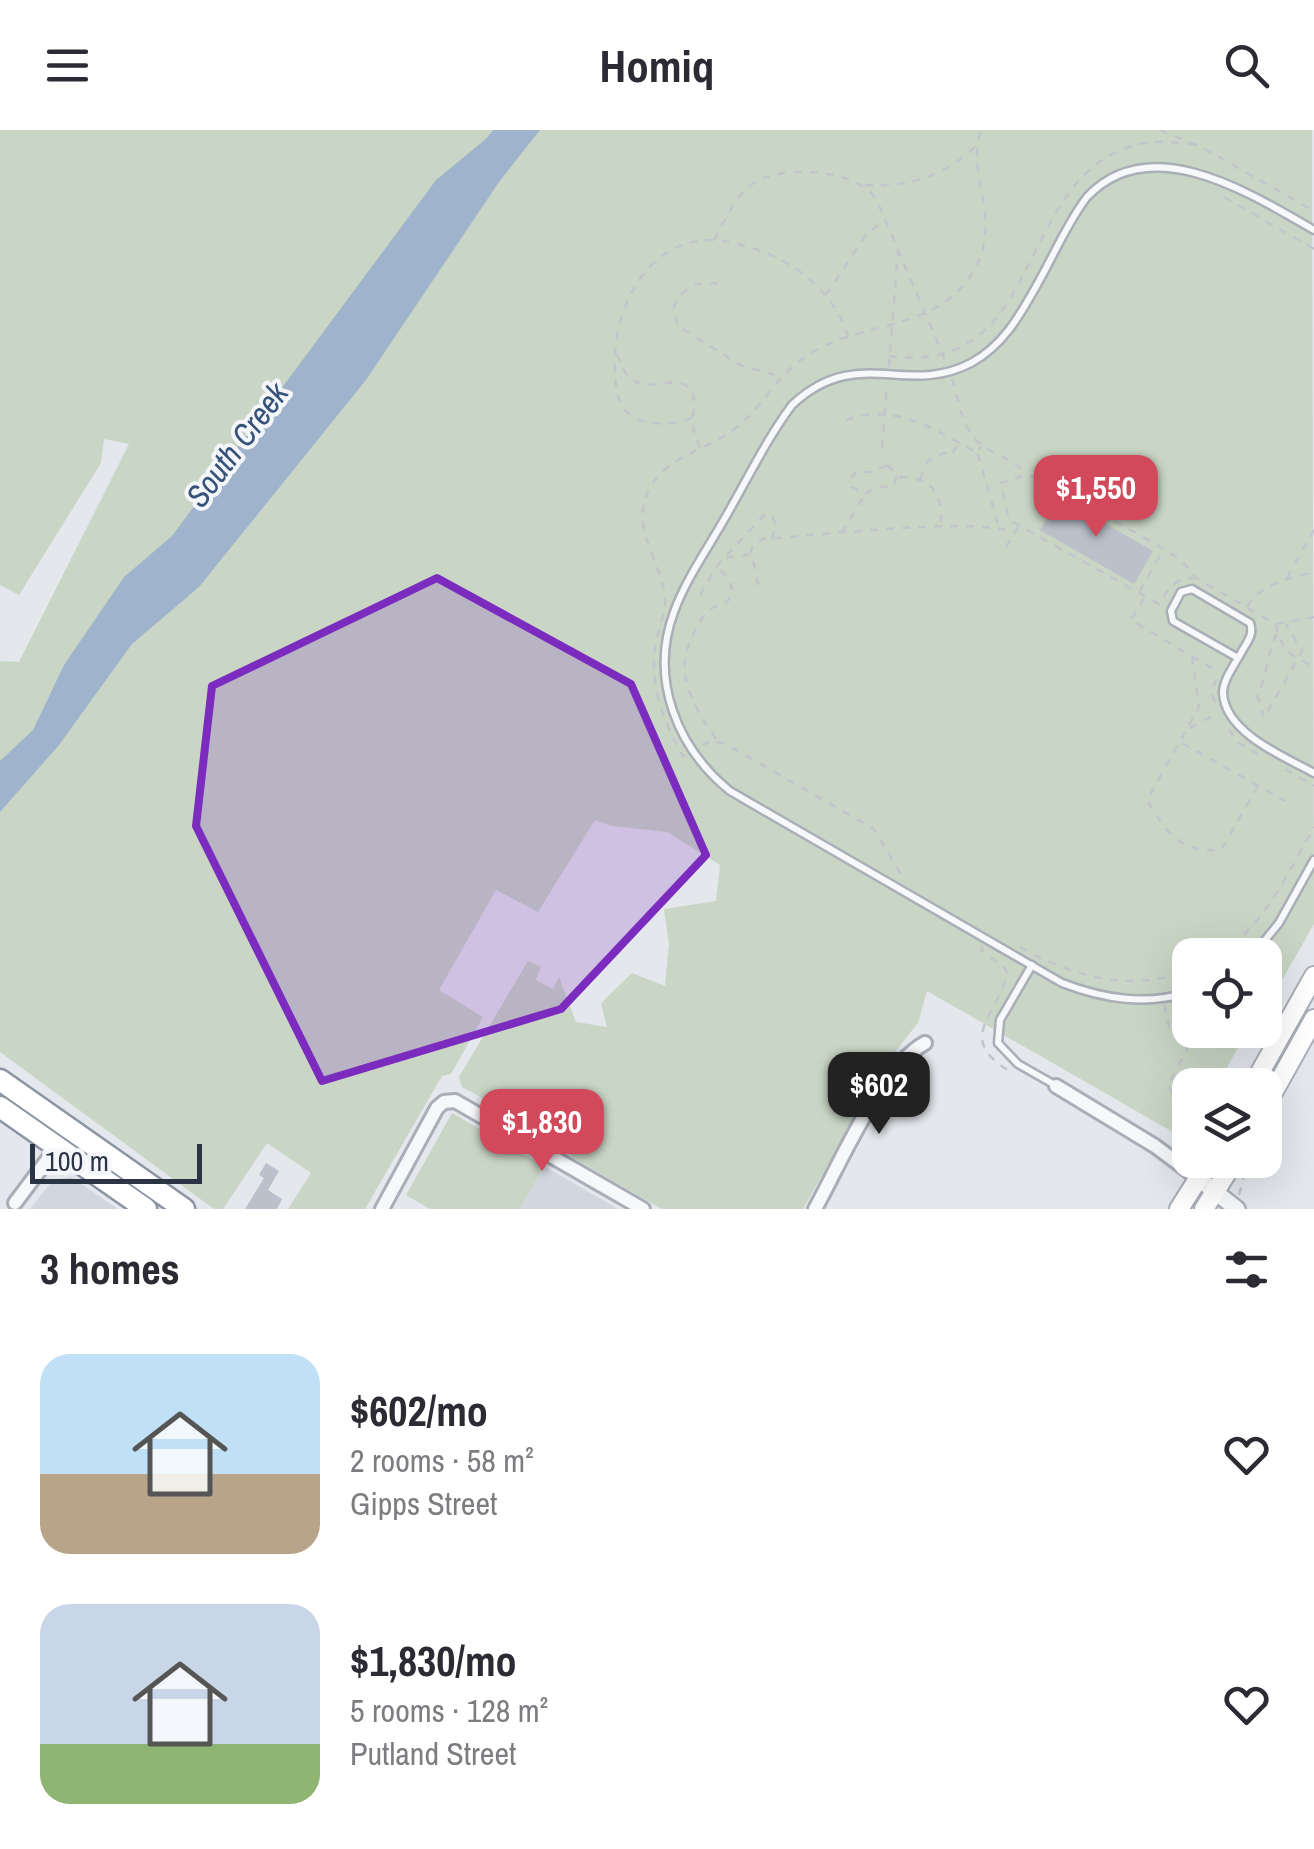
<!DOCTYPE html>
<meta charset="utf-8">
<style>
body{margin:0;font-family:"Archivo Narrow",sans-serif;background:#f2f2f3;color:#2b2b33;height:100vh;display:flex;flex-direction:column;font-size:38px;white-space:nowrap}
*{box-sizing:border-box;margin:0}
p{font-size:32px;color:#7c7c81}
.icon{flex:none;width:55px;height:55px;fill:none;stroke:currentColor;stroke-width:2;stroke-linecap:round;stroke-linejoin:round}
.map{position:relative;height:1079px;overflow:hidden}
.panel{display:flex;flex-direction:column;background:#fff;flex:1}
.panel>*{flex:none}
.buttons{position:absolute;left:1172px;top:808px;display:grid;gap:20px}
.buttons a{display:grid;place-items:center;width:110px;height:110px;border-radius:20px;background:#fff;box-shadow:0 10px 40px #0002;font-size:50px}
.scale{position:absolute;left:30px;bottom:25px;width:172px;box-sizing:border-box;padding-left:10px;border:5px solid #2b3445;border-top:0;font-size:28px;line-height:35px;white-space:nowrap;color:#2b3445;-webkit-text-stroke:8px #f4f6f9;paint-order:stroke}
.price{position:absolute;translate:-50% -85px;padding:0 22px;border-radius:20px;background:#d1495b;color:#fff;font-size:32px;line-height:65px;filter:drop-shadow(0 2px 5px #0008)}
.price::after{content:'';position:absolute;left:50%;top:60px;width:30px;height:22px;margin-left:-15px;background:inherit;clip-path:polygon(0 0,100% 0,50% 100%)}
.price.current{background:#222;color:#fff}
ul{padding:0;list-style:none}
li{display:flex;align-items:center;gap:30px;height:250px;padding:0 40px}
li span{display:grid;place-items:center;flex:none;width:280px;height:200px;border-radius:30px;color:#555}
li>.icon{margin-inline-start:auto}
span .icon{width:120px;height:120px;fill:#fffc;stroke-width:1}
li b{font-size:42px}
h2{display:flex;justify-content:space-between;align-items:center;height:120px;padding:0 40px;font-size:42px}
header{display:flex;justify-content:space-between;align-items:center;height:130px;padding:0 40px;background:#fff;font-size:45px;font-weight:700}
.map>svg:first-child{display:block}
</style>
<header><svg class="icon" aria-label="menu" viewBox="0 0 24 24"><path d="M4 6h16M4 12h16M4 18h16"/></svg>Homiq<svg class="icon" aria-label="search" viewBox="0 0 24 24"><circle cx="10" cy="10" r="6"/><path d="M15 15l6 6"/></svg></header>
<div class="map">
<svg width="1314" height="1079" viewBox="0 0 1314 1079">
<rect width="100%" height="100%" fill="#e4e7ec"/>
<g fill="#d2d6de">
<path d="M 544,1036 L 618,1079 L 520,1079 Z"/>
<path d="M 71,1047 L 118,1079 L 30,1079 L 53,1050 Z"/>
</g>
<g fill="#c9d6c5">
<path d="M 0,0 L 1312,0 L 1314,794 L 1265,880 L 1265,825 L 1190,825 L 1190,900 L 1248,900 L 1217,955 L 1190,955 L 1190,1001 L 1185,1009 L 927,861 L 918,893 L 882,938 L 803,1079 L 662,1079 L 573,1028 L 535,964 L 530,976 L 518,982 L 498,976 L 462,957 L 459,947 L 528,831 L 541,837 L 536,850 L 553,859 L 559,847 L 576,892 L 607,897 L 601,873 L 632,843 L 665,856 L 669,814 L 664,779 L 716,771 L 720,735 L 667,702 L 612,696 L 595,690 L 538,782 L 496,760 L 439,860 L 483,887 L 451,944 L 442,946 L 365,1079 L 288,1079 L 311,1043 L 267,1013 L 223,1079 L 214,1079 L 0,922 L 0,531 L 19,532 L 129,314 L 104,309 L 101,333 L 19,465 L 0,455 Z"/>
<path d="M 452,983 L 544,1036 L 520,1079 L 430,1079 L 406,1065 Z"/>
</g>
<path fill="#9fb4cc" d="M 493,0 L 540,0 L 499,52 L 366,250 L 199,457 L 132,514 L 59,615 L 0,682 L 0,631 L 33,600 L 64,535 L 124,447 L 172,406 L 436,50 L 487,8 Z"/>
<g fill="#bbc0ca">
<path d="M 1059,367 L 1153,421 L 1134,454 L 1040,400 Z"/>
<path d="M 266,1033 L 279,1041 L 268,1060 L 282,1069 L 277,1079 L 245,1079 L 264,1048 L 259,1045 Z"/>
</g>
<g fill="none" stroke-linecap="round" stroke-linejoin="round">
<defs>
<g id="service">
<path d="M 1238,528 L 1173,491 L 1171,481 L 1181,462 L 1192,459 L 1250,493 C 1254,504 1248,511 1242,521 C 1236,533 1223,549 1223,563 C 1225,603 1285,627 1314,643"/>
<path d="M 1253,825 L 1279,793 L 1314,730"/>
<path d="M 1032,835 L 1000,890 L 998,913 L 1018,934 L 1055,955"/>
<path d="M 1190,862 C 1146,876 1104,869 1062,853 L 730,661 C 677,618 649,549 674,482 C 686,449 708,418 725,388 C 747,350 766,310 792,275 C 857,214 906,267 971,233 C 1004,215 1020,185 1038,153 C 1054,125 1067,93 1087,67 C 1150,0 1248,62 1314,100"/>
</g>
<g id="minor">
<path d="M 1056,956 L 1155,1016 L 1199,1049"/>
<path d="M 15,1073 L 57,1017"/>
<path d="M 382,1079 L 437,978 L 444,972 L 455,971 L 643,1079"/>
<path d="M 815,1079 C 840,1034 881,937 925,913"/>
</g>
<path id="tertiary" d="M 1199,1049 L 1237,1079"/>
<g id="secondary">
<path d="M 1253,955 L 1314,846"/>
<path d="M 1265,977 L 1314,889"/>
<path d="M 1179,1079 L 1210,1030"/>
<path d="M 1204,1079 L 1235,1030"/>
</g>
<g id="trunk">
<path d="M 0,950 L 184,1079"/>
<path d="M 0,977 L 146,1079"/>
</g>
</defs>
<use href="#service" stroke="#a9aeb7" stroke-width="11"/>
<use href="#minor" stroke="#a9aeb7" stroke-width="18"/>
<use href="#tertiary" stroke="#a9aeb7" stroke-width="20"/>
<use href="#secondary" stroke="#a9aeb7" stroke-width="22"/>
<use href="#trunk" stroke="#8b94a3" stroke-width="25"/>
<g stroke="#c2c5cb" stroke-width="2.5" stroke-dasharray="8 8" stroke-linecap="butt">
<path d="M 1160,0 L 1201,17 L 1314,81"/>
<path d="M 865,55 C 909,57 943,47 976,16"/>
<path d="M 1224,67 L 1314,119"/>
<path d="M 714,110 C 725,91 735,65 754,53 C 783,34 860,39 877,71 L 946,232"/>
<path d="M 718,154 C 697,150 681,158 673,179 L 678,196 L 740,235 L 778,246"/>
<path d="M 826,165 L 865,106 L 884,90"/>
<path d="M 617,224 C 633,278 669,241 688,257 C 699,267 691,283 693,295 C 694,303 697,311 700,318"/>
<path d="M 889,226 C 1043,247 1014,59 1126,18 C 1148,9 1171,12 1194,14"/>
<path d="M 889,237 L 898,120"/>
<path d="M 952,249 C 958,268 962,296 977,311 C 991,325 1014,327 1025,344"/>
<path d="M 692,288 C 671,295 643,298 626,281 C 617,272 616,257 615,245 C 611,195 635,128 688,113 C 714,105 747,115 771,125 C 806,141 836,168 848,206"/>
<path d="M 846,290 C 895,272 936,300 977,323 L 981,316"/>
<path d="M 882,318 L 887,255"/>
<path d="M 978,324 L 999,398"/>
<path d="M 887,335 L 897,344 L 894,356 L 879,357 L 864,364 L 852,357 L 851,348 L 856,342 L 872,342 Z"/>
<path d="M 899,347 C 935,348 942,364 941,396"/>
<path d="M 920,349 L 928,331 L 944,323 L 951,325 L 959,313"/>
<path d="M 842,403 L 863,367"/>
<path d="M 1006,417 L 1018,397"/>
<path d="M 726,428 L 752,424"/>
<path d="M 1196,448 C 1176,447 1168,458 1159,474 L 1013,392 L 1007,383 L 1001,353 L 1026,345 L 1039,348 L 1164,419 L 1181,430 L 1196,448 L 1275,494 L 1285,521 L 1314,537"/>
<path d="M 1287,448 L 1314,400"/>
<path d="M 758,455 L 751,420 L 755,413 L 764,409 C 811,406 981,386 1015,403"/>
<path d="M 1140,461 L 1163,420"/>
<path d="M 700,465 L 717,436 L 765,384 L 771,385 L 776,394 L 772,409"/>
<path d="M 1144,468 L 1131,490 L 1218,542"/>
<path d="M 1247,477 C 1259,454 1290,448 1314,442"/>
<path d="M 1276,494 L 1314,487"/>
<path d="M 1277,504 C 1266,525 1268,545 1257,565 L 1264,588 L 1302,521 L 1286,494"/>
<path d="M 1192,526 L 1199,577 L 1147,670 C 1167,703 1179,723 1221,720 L 1258,656"/>
<path d="M 1216,549 L 1212,563 L 1217,579"/>
<path d="M 1190,598 L 1218,583"/>
<path d="M 1229,599 L 1237,612 L 1265,628"/>
<path d="M 716,609 C 695,578 673,545 692,507 C 696,499 702,486 709,480 C 720,473 727,476 733,463 L 730,451 L 717,436"/>
<path d="M 1182,613 L 1285,671"/>
<path d="M 702,615 L 711,611 L 724,613 L 874,699 L 905,751"/>
<path d="M 686,625 L 683,626 C 664,594 650,556 655,518 C 657,503 664,488 665,473 C 665,437 634,407 645,369 C 659,325 706,323 738,296 C 770,270 778,239 820,218 C 868,193 935,197 969,148 C 1008,91 964,49 981,0"/>
<path d="M 1285,639 L 1314,656"/>
<path d="M 983,816 L 981,820 L 1005,838 L 1007,844 C 999,885 953,908 1011,942"/>
<path d="M 1020,817 C 1073,847 1131,863 1190,840"/>
<path d="M 1219,825 C 1266,794 1287,744 1314,697"/>
<path d="M 1164,875 L 1170,901 L 1188,917 L 1168,956 L 1172,963 L 1190,973"/>
<path d="M 1265,1006 L 1274,989"/>
<path d="M 1239,1065 L 1244,1045"/>
</g>
<use href="#service" stroke="#f7f8fa" stroke-width="6"/>
<use href="#minor" stroke="#f7f8fa" stroke-width="12"/>
<use href="#tertiary" stroke="#f7f8fa" stroke-width="15"/>
<use href="#secondary" stroke="#fff" stroke-width="18"/>
<use href="#trunk" stroke="#fff" stroke-width="20"/>
</g>
<path fill="#7b2cbf" fill-opacity="0.2" stroke="#7b2cbf" stroke-width="8" stroke-linejoin="round" d="M 437,448 L 631,554 L 706,725 L 561,879 L 322,951 L 196,696 L 212,556 Z"/>
<g text-anchor="middle" stroke-width="8" stroke-linejoin="round" paint-order="stroke">
<g font-size="32" font-style="italic" fill="#34527a" stroke="#f4f6f9">
<text transform="translate(237 315) rotate(-53)" y="11">South Creek</text>
</g>
</g>
</svg>
<div class="buttons">
<a><svg class="icon" aria-label="locate" viewBox="0 0 24 24"><circle cx="12" cy="12" r="6"/><path d="M12 2v4M12 18v4M2 12h4M18 12h4"/></svg></a>
<a><svg class="icon" aria-label="layers" viewBox="0 0 24 24"><path d="M12 4l9 5-9 5-9-5zM3 14l9 5 9-5"/></svg></a>
</div>
<div class="scale">100 m</div>
<b class="price" style="left:1096px;top:410px">$1,550</b>
<b class="price current" style="left:879px;top:1007px">$602</b>
<b class="price" style="left:542px;top:1044px">$1,830</b>
</div>
<section class="panel">
<h2>3 homes<svg class="icon" aria-label="filters" viewBox="0 0 24 24"><path d="M4 7h16M4 17h16"/><circle cx="9" cy="7" r="2"/><circle cx="15" cy="17" r="2"/></svg></h2>
<ul>
<li><span style="background:linear-gradient(#bfe0f5 60%,#b9a48a 0)"><svg class="icon" aria-label="home" viewBox="0 0 24 24"><path d="M3 11l9-7 9 7M6 9v11h12V9"/></svg></span><div><b>$602/mo</b><p>2 rooms · 58 m²</p><p>Gipps Street</p></div><svg class="icon" aria-label="heart" viewBox="0 0 24 24"><path d="M12 20l-8-8c-3-5 5-10 8-4 3-6 11-1 8 4z"/></svg></li>
<li><span style="background:linear-gradient(#c9d6e8 70%,#8fb573 0)"><svg class="icon" aria-label="home" viewBox="0 0 24 24"><path d="M3 11l9-7 9 7M6 9v11h12V9"/></svg></span><div><b>$1,830/mo</b><p>5 rooms · 128 m²</p><p>Putland Street</p></div><svg class="icon" aria-label="heart" viewBox="0 0 24 24"><path d="M12 20l-8-8c-3-5 5-10 8-4 3-6 11-1 8 4z"/></svg></li>
</ul>
</section>
